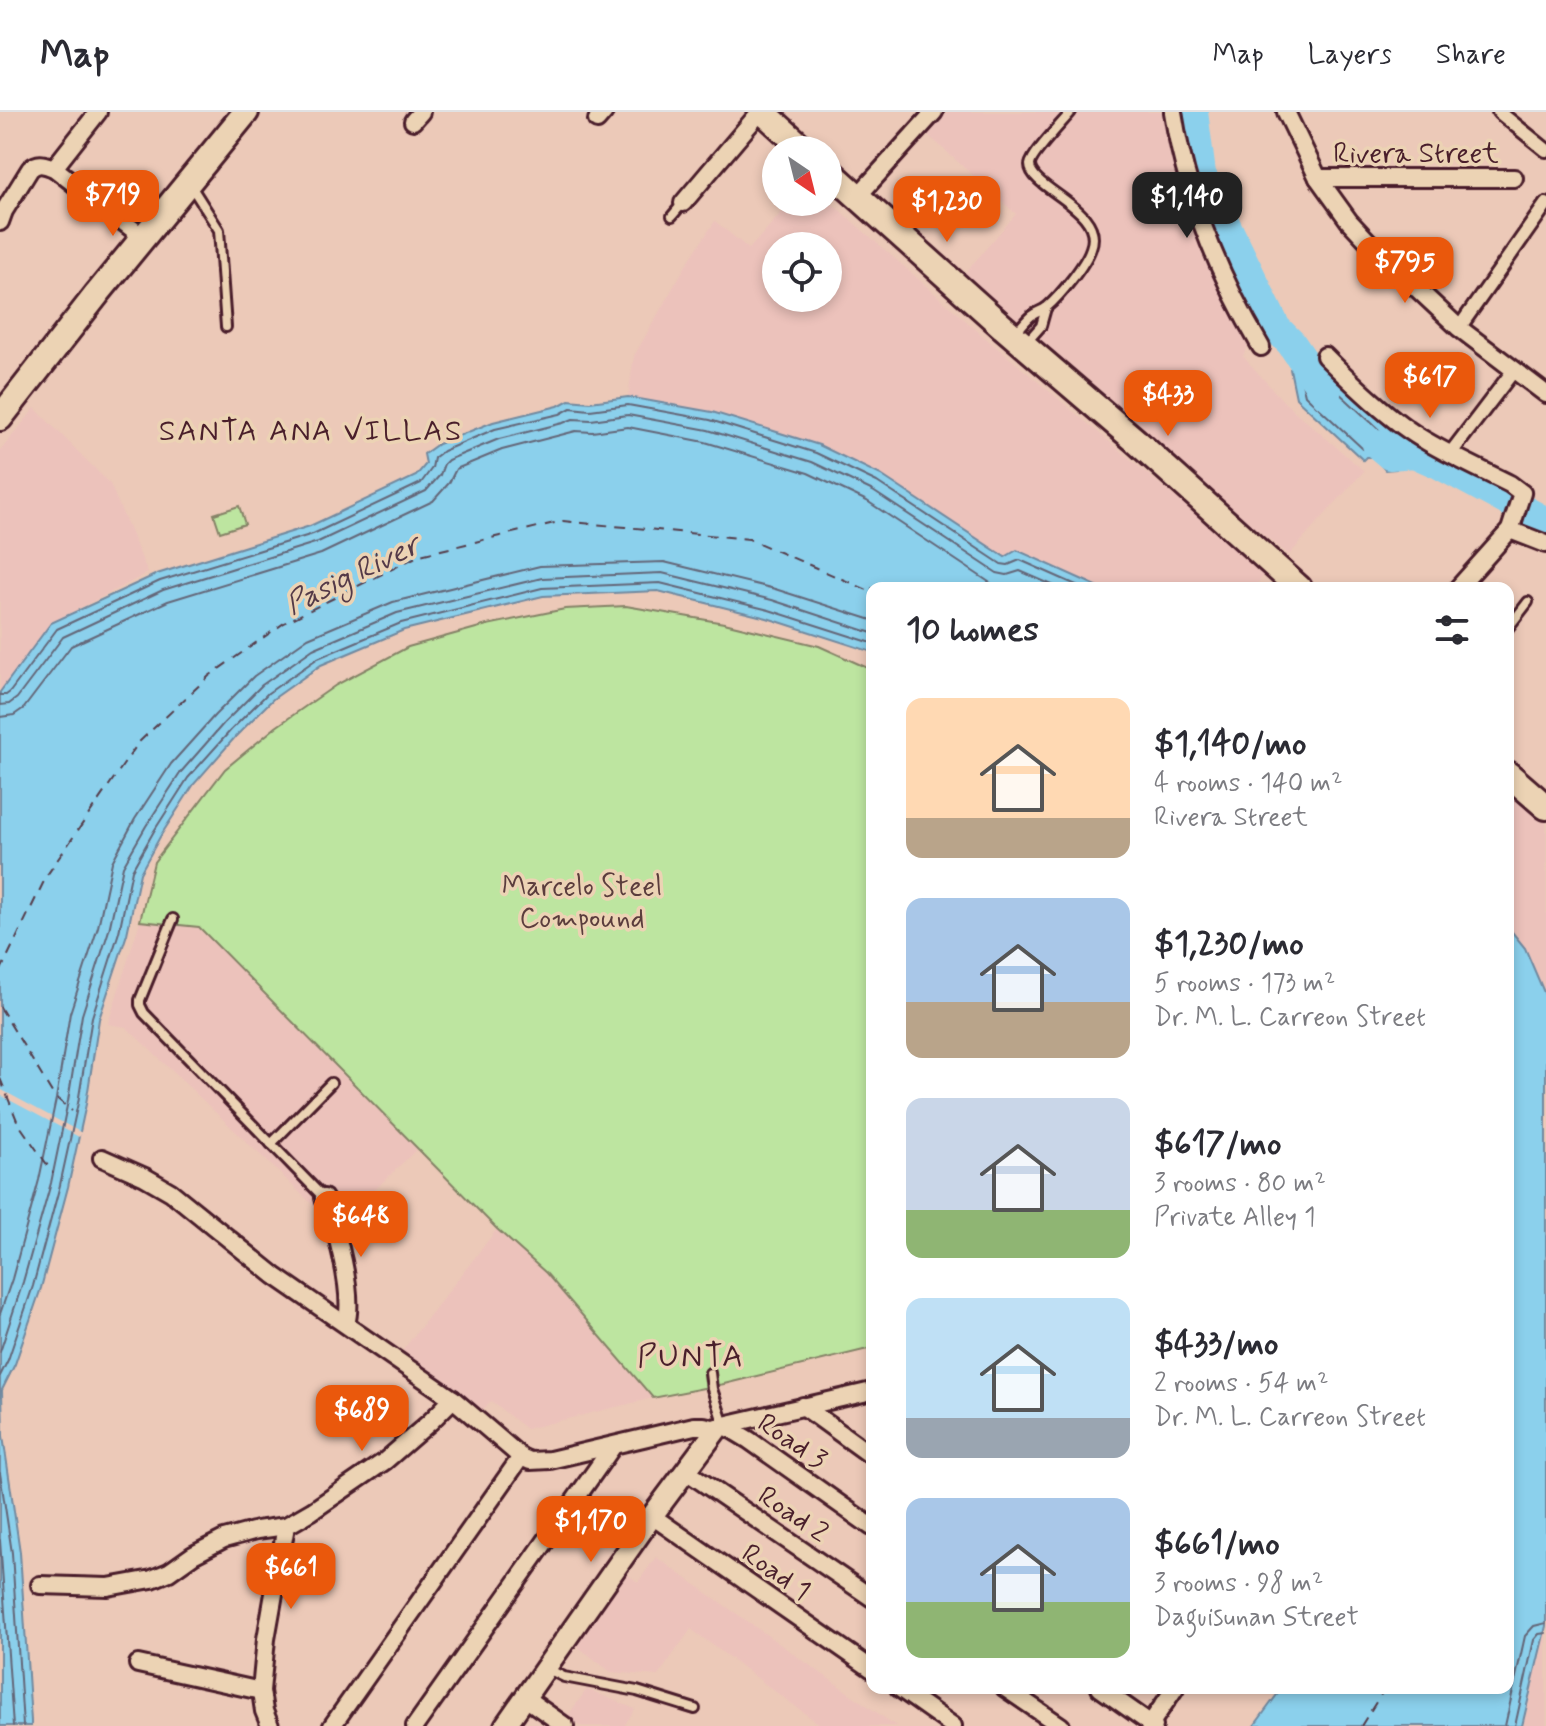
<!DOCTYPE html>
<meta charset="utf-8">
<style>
body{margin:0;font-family:Mynerve,sans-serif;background:#f2f2f3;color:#2b2b33;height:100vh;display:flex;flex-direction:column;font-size:30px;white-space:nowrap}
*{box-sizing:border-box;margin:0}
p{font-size:26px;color:#7c7c81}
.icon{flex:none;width:44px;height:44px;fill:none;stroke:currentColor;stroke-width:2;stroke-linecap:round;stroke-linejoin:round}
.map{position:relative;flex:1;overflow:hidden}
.sheet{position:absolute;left:866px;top:470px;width:648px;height:1112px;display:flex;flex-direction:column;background:#fff;border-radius:16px;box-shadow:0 4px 12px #0003}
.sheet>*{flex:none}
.needle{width:52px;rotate:145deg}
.controls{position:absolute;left:762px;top:24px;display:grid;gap:16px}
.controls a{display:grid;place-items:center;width:80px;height:80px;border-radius:50%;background:#fff;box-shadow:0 4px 12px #0003;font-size:40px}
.price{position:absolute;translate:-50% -68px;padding:0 18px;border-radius:16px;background:#ea580c;color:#fff;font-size:26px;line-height:52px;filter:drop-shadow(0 2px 4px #0008)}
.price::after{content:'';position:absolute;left:50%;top:48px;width:24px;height:18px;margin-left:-12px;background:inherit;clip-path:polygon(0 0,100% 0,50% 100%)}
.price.selected{background:#222;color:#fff}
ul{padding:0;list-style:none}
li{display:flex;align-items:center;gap:24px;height:200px;padding:0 40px}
li span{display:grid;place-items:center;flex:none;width:224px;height:160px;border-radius:16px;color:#555}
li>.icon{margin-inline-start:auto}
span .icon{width:96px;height:96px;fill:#fffc;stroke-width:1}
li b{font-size:34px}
h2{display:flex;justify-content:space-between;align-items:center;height:96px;padding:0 40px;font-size:34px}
header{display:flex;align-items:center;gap:48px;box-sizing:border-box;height:112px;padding:0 40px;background:#fff;border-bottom:2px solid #e1e1e2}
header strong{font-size:38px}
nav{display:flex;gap:44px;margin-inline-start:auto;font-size:28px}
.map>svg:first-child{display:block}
</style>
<header>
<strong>Map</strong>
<nav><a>Map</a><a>Layers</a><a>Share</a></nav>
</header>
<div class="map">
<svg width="1546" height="1614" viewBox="0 0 1546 1614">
<rect width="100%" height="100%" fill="#ecc9b8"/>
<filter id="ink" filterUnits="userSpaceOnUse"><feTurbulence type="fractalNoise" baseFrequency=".0125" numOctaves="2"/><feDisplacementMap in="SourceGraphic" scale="16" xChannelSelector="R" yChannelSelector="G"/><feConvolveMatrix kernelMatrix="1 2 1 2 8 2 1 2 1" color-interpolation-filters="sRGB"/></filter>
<g filter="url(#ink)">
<g fill="#ecc2bb" fill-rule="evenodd">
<path d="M 948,0 L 1164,0 L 1182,70 L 1251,228 L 1243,244 L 1284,290 L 1364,359 L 1289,443 L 1205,376 L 964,162 L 1016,102 L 928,23 Z"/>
<path d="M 828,88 L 989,229 L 1266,461 L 1253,476 L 1101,476 L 1056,455 L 1006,446 L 881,363 L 819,333 L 712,300 L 628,285 L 634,244 L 686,153 L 715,109 L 749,137 L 791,90 L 828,90 ZM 776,134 L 828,134 L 828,186 L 776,186 Z"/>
<path d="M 35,296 L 110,372 L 148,461 L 51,511 L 0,580 L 0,339 Z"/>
<path d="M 1508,675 L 1546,707 L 1546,885 L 1525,836 L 1508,815 Z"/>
<path d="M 140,809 L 198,815 L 418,1036 L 359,1093 L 315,1095 L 126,915 L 108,912 Z"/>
<path d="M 497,1117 L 546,1161 L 653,1286 L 526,1317 L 491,1289 L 479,1304 L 399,1243 Z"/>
<path d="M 656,1445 L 896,1614 L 822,1614 L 691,1517 L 658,1564 L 611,1560 L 577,1534 L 625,1461 L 638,1470 Z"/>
<path d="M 1546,1514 L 1546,1614 L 1523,1614 Z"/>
<path d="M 587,1577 L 635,1597 L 624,1614 L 581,1614 L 567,1605 Z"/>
</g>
<g fill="#bde5a0" stroke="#848266" stroke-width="2">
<path d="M 239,394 L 245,412 L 220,420 L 214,402 Z"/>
<path d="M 626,494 L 724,511 L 819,534 L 872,558 L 872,1236 L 724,1272 L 653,1286 L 546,1161 L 497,1117 L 199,815 L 140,809 L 154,750 L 225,657 L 276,615 L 336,573 L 408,535 L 487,513 L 565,497 Z"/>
</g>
<g fill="#8bd0ec" stroke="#71899f" stroke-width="2">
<path d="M 1314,242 L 1315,249 L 1335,268 L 1393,320 L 1417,333 L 1410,349 L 1404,347 L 1396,357 L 1385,358 L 1374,345 L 1366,345 L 1363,348 L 1296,286 L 1290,257 Z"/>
<path d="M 628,285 L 712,300 L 819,333 L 881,363 L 1005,445 L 1017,438 L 1101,476 L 872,476 L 872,540 L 767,506 L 658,479 L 543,484 L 404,518 L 321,553 L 273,587 L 237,623 L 194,672 L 161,723 L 140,761 L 127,822 L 99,907 L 86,992 L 68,1075 L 41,1176 L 15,1252 L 2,1278 L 3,1324 L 20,1440 L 31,1609 L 31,1614 L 0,1614 L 0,580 L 51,511 L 157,462 L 310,414 L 416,364 L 426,352 L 424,342 L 438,332 L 493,310 L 558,294 L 569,288 L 590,290 Z"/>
<path d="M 1508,815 L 1525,836 L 1546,885 L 1546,1514 L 1522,1614 L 1254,1614 L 1282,1576 L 1508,1576 Z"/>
</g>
<path fill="#ecc9b8" d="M 0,977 L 82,1021 L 79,1025 L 0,983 Z"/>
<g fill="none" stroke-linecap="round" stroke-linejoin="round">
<g stroke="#646678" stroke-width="2">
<path d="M 1308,256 L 1312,256 L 1388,326 L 1401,334 L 1402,339 L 1389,349 L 1378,339 L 1363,337 L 1305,283 L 1300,262 Z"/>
<path d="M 0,583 L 6,583 L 10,580 L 57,517 L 160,469 L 313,422 L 421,371 L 432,356 L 434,346 L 443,339 L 495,317 L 560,302 L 571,296 L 590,298 L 628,293 L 710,308 L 816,341 L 877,370 L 1001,452 L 1008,453 L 1020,448 L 1083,476"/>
<path d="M 0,593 L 9,592 L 17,586 L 63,525 L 163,478 L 318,430 L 426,379 L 440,363 L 444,352 L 448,348 L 499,327 L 563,311 L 573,307 L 591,308 L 628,303 L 708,318 L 812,350 L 873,379 L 997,461 L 1007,463 L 1020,459 L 1059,476"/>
<path d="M 0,605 L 14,603 L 24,596 L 71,534 L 168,489 L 321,442 L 433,389 L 449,371 L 456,357 L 502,338 L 576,319 L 592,320 L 628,315 L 705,330 L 808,361 L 867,389 L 992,472 C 1008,478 1016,470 1030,476"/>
<path d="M 0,1202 L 12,1167 L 39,1068 L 56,987 L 70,901 L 98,815 L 112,750 L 135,707 L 171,652 L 215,603 L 254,564 L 308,526 L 393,490 L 540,454 L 664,450 L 775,477 L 872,508"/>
<path d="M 0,1240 L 23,1170 L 51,1071 L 68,989 L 82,903 L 109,818 L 123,754 L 146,714 L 181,660 L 224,611 L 262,573 L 313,537 L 397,501 L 542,466 L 662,461 L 772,488 L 872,521"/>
<path d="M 0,1264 L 8,1248 L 33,1174 L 60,1073 L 78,991 L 92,905 L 119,820 L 132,758 L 154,719 L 188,666 L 231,618 L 268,581 L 318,546 L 401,511 L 542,476 L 660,471 L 769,498 L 872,531"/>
<path d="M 0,1361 L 12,1441 L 23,1614"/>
<path d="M 0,1428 L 13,1614"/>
<path d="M 1505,1614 L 1525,1524 L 1534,1514 L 1546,1511"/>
<path d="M 1515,1614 L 1534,1528 L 1539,1522 L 1546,1521"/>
</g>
<g stroke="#8bd0ec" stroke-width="30">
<path d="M 1193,0 L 1201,62 L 1276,216 L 1291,231 L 1326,282"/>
<path d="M 1377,332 L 1390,343 L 1414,341 L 1439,352 L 1546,410"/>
</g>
<g stroke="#543a48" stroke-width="2" stroke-dasharray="10 8" stroke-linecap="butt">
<path d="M 0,860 L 47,763 L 139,630 L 209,564 L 284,511 L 420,443 L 563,409 L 749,427 L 872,480"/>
<path d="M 0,895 L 54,984 L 72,999"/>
<path d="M 0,966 L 18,1011 L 53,1061"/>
<path d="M 1361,1614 L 1385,1576"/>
</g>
<defs>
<g id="service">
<path d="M 191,74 L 219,118 L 226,215"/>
<path d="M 672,104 L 683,91"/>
<path d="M 1015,222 C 1020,216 1025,209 1031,204 C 1036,200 1042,199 1047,195 C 1060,184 1086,152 1091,136 C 1106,97 1030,77 1030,53 C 1031,43 1063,10 1071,0"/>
<path d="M 1025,232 L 1041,214 L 1046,196"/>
<path d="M 1508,516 L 1528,490"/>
<path d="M 173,807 L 140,888 L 140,893 L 144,901 L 324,1086"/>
<path d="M 271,1032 L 331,971"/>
<path d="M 710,1261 L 712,1277 L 724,1313"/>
<path d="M 546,1556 L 564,1565 L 637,1579 L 695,1597"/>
</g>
<g id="pedestrian">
<path d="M 1499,0 L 1546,38"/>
<path d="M 1459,216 L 1546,92"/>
<path d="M 1450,342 L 1514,258"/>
</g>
<g id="minor">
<path d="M 1173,0 C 1186,83 1218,162 1261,235"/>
<path d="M 1286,0 L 1318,66 L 1349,109 L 1379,141 L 1459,216 L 1546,282"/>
<path d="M 597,8 L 604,0"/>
<path d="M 413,9 L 421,0"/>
<path d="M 54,56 L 98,0"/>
<path d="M 1318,66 L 1514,66"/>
<path d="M 858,84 L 934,0"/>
<path d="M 683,91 L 760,0"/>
<path d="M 0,110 L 4,99 L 30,57 C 39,49 45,53 54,56 L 144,126"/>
<path d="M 1325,244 C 1353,272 1392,310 1426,329 C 1453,345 1482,358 1510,372 L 1522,381 L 1510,418 L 1458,476"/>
<path d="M 1510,418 L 1546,432"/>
<path d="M 102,1046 L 145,1065 L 171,1080 L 275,1164 L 453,1287 L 521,1345 L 530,1349 L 550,1348 L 694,1314 L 704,1314 L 717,1317 L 724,1313 L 872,1279"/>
<path d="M 324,1086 C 336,1114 355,1183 346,1212"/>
<path d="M 803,1294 L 872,1344"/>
<path d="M 724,1313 L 749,1328 L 872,1415"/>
<path d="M 686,1359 L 872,1486"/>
<path d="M 652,1404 L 872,1557"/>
<path d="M 40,1473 L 108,1475 L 152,1467 L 169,1460 L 193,1443 L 224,1427 L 257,1418 L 286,1414 L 312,1399 L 385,1349 L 430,1310 L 453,1287"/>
<path d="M 138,1552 L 261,1579"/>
<path d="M 899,1576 L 953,1614"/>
<path d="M 1005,1576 L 1061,1614"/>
<path d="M 1100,1576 L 1154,1614"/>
<path d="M 524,1585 L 565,1614"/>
<path d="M 270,1614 L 264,1599 L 261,1579 L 266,1527 L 286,1414"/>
<path d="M 332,1614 L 521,1345"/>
<path d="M 415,1614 L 613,1334"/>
<path d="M 1149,1614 L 1175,1576"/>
</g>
<path id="tertiary" d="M 505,1614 L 652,1404 L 717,1317"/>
<g id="secondary">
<path d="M 763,0 L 805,38"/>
<path d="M 828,58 L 1003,215 L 1136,329 L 1299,476"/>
<path d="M 0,306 L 97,182 L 246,0"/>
<path d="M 1508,662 L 1546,695"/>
</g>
</defs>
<use href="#service" stroke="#4a1f2b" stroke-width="14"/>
<use href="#pedestrian" stroke="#4a1f2b" stroke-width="18"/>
<use href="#minor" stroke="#4a1f2b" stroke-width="22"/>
<use href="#tertiary" stroke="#4a1f2b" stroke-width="26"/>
<use href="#secondary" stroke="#4a1f2b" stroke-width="30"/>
<use href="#service" stroke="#ecd3b4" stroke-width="8"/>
<use href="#pedestrian" stroke="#ecd3b4" stroke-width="12"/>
<use href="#minor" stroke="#ecd3b4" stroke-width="16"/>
<use href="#tertiary" stroke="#ecd3b4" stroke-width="20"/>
<use href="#secondary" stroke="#ecd3b4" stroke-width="24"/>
</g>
</g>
<g text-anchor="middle" stroke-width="7" stroke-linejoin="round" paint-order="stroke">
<g font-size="28" fill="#4a1f2b" stroke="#ecd3b4">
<text x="1416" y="50">Rivera Street</text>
<text transform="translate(793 1328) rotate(34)" y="10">Road 3</text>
<text transform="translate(794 1401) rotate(34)" y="10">Road 2</text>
<text transform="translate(777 1459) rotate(35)" y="10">Road 1</text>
</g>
<g font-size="28" fill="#5b3d3d" stroke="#ecd3b4">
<text x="582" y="783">Marcelo Steel<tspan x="582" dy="32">Compound</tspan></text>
</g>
<g font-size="30" letter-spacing="2" fill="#4a1f2b" stroke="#ecd3b4">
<text x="311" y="328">SANTA ANA VILLAS</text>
</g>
<g font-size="30" font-style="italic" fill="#543a48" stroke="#ecd3b4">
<text transform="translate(352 462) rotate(-26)" y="10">Pasig River</text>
</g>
<g font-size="32" letter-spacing="2" fill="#4a1f2b" stroke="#ecd3b4">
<text x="691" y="1254">PUNTA</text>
</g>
</g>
</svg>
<div class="controls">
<a><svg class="needle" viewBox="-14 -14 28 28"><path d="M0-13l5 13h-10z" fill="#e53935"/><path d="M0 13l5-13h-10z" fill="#7c7c81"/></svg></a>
<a><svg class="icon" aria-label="locate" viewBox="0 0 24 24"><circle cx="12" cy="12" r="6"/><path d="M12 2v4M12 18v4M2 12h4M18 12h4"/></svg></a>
</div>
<b class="price" style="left:113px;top:126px">$719</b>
<b class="price selected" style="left:1187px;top:128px">$1,140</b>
<b class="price" style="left:947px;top:132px">$1,230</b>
<b class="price" style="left:1405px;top:193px">$795</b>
<b class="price" style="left:1430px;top:308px">$617</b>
<b class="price" style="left:1168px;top:326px">$433</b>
<b class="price" style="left:361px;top:1147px">$648</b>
<b class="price" style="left:362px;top:1341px">$689</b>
<b class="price" style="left:591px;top:1452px">$1,170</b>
<b class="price" style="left:291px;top:1499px">$661</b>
<section class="sheet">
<h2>10 homes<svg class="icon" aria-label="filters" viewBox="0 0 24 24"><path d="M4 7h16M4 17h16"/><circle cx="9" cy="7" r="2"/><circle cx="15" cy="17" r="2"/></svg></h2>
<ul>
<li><span style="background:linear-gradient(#ffd9b3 75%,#b9a48a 0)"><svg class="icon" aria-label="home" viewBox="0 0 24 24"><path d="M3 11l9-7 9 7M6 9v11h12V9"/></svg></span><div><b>$1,140/mo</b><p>4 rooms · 140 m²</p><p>Rivera Street</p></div></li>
<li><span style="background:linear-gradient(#a9c7e8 65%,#b9a48a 0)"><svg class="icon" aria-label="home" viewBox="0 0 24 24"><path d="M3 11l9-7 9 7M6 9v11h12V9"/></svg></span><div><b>$1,230/mo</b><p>5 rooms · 173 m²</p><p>Dr. M. L. Carreon Street</p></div></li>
<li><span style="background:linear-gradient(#c9d6e8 70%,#8fb573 0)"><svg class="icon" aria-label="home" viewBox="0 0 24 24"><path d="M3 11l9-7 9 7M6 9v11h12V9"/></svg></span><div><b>$617/mo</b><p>3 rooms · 80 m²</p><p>Private Alley 1</p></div></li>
<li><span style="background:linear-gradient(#bfe0f5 75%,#9aa5b1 0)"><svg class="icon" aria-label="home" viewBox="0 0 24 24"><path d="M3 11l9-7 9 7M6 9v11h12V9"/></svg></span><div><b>$433/mo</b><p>2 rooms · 54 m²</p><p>Dr. M. L. Carreon Street</p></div></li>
<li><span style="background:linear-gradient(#a9c7e8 65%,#8fb573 0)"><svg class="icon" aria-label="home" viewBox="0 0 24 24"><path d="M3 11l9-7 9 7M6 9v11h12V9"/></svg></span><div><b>$661/mo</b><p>3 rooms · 98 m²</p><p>Daguisunan Street</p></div></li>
</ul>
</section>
</div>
